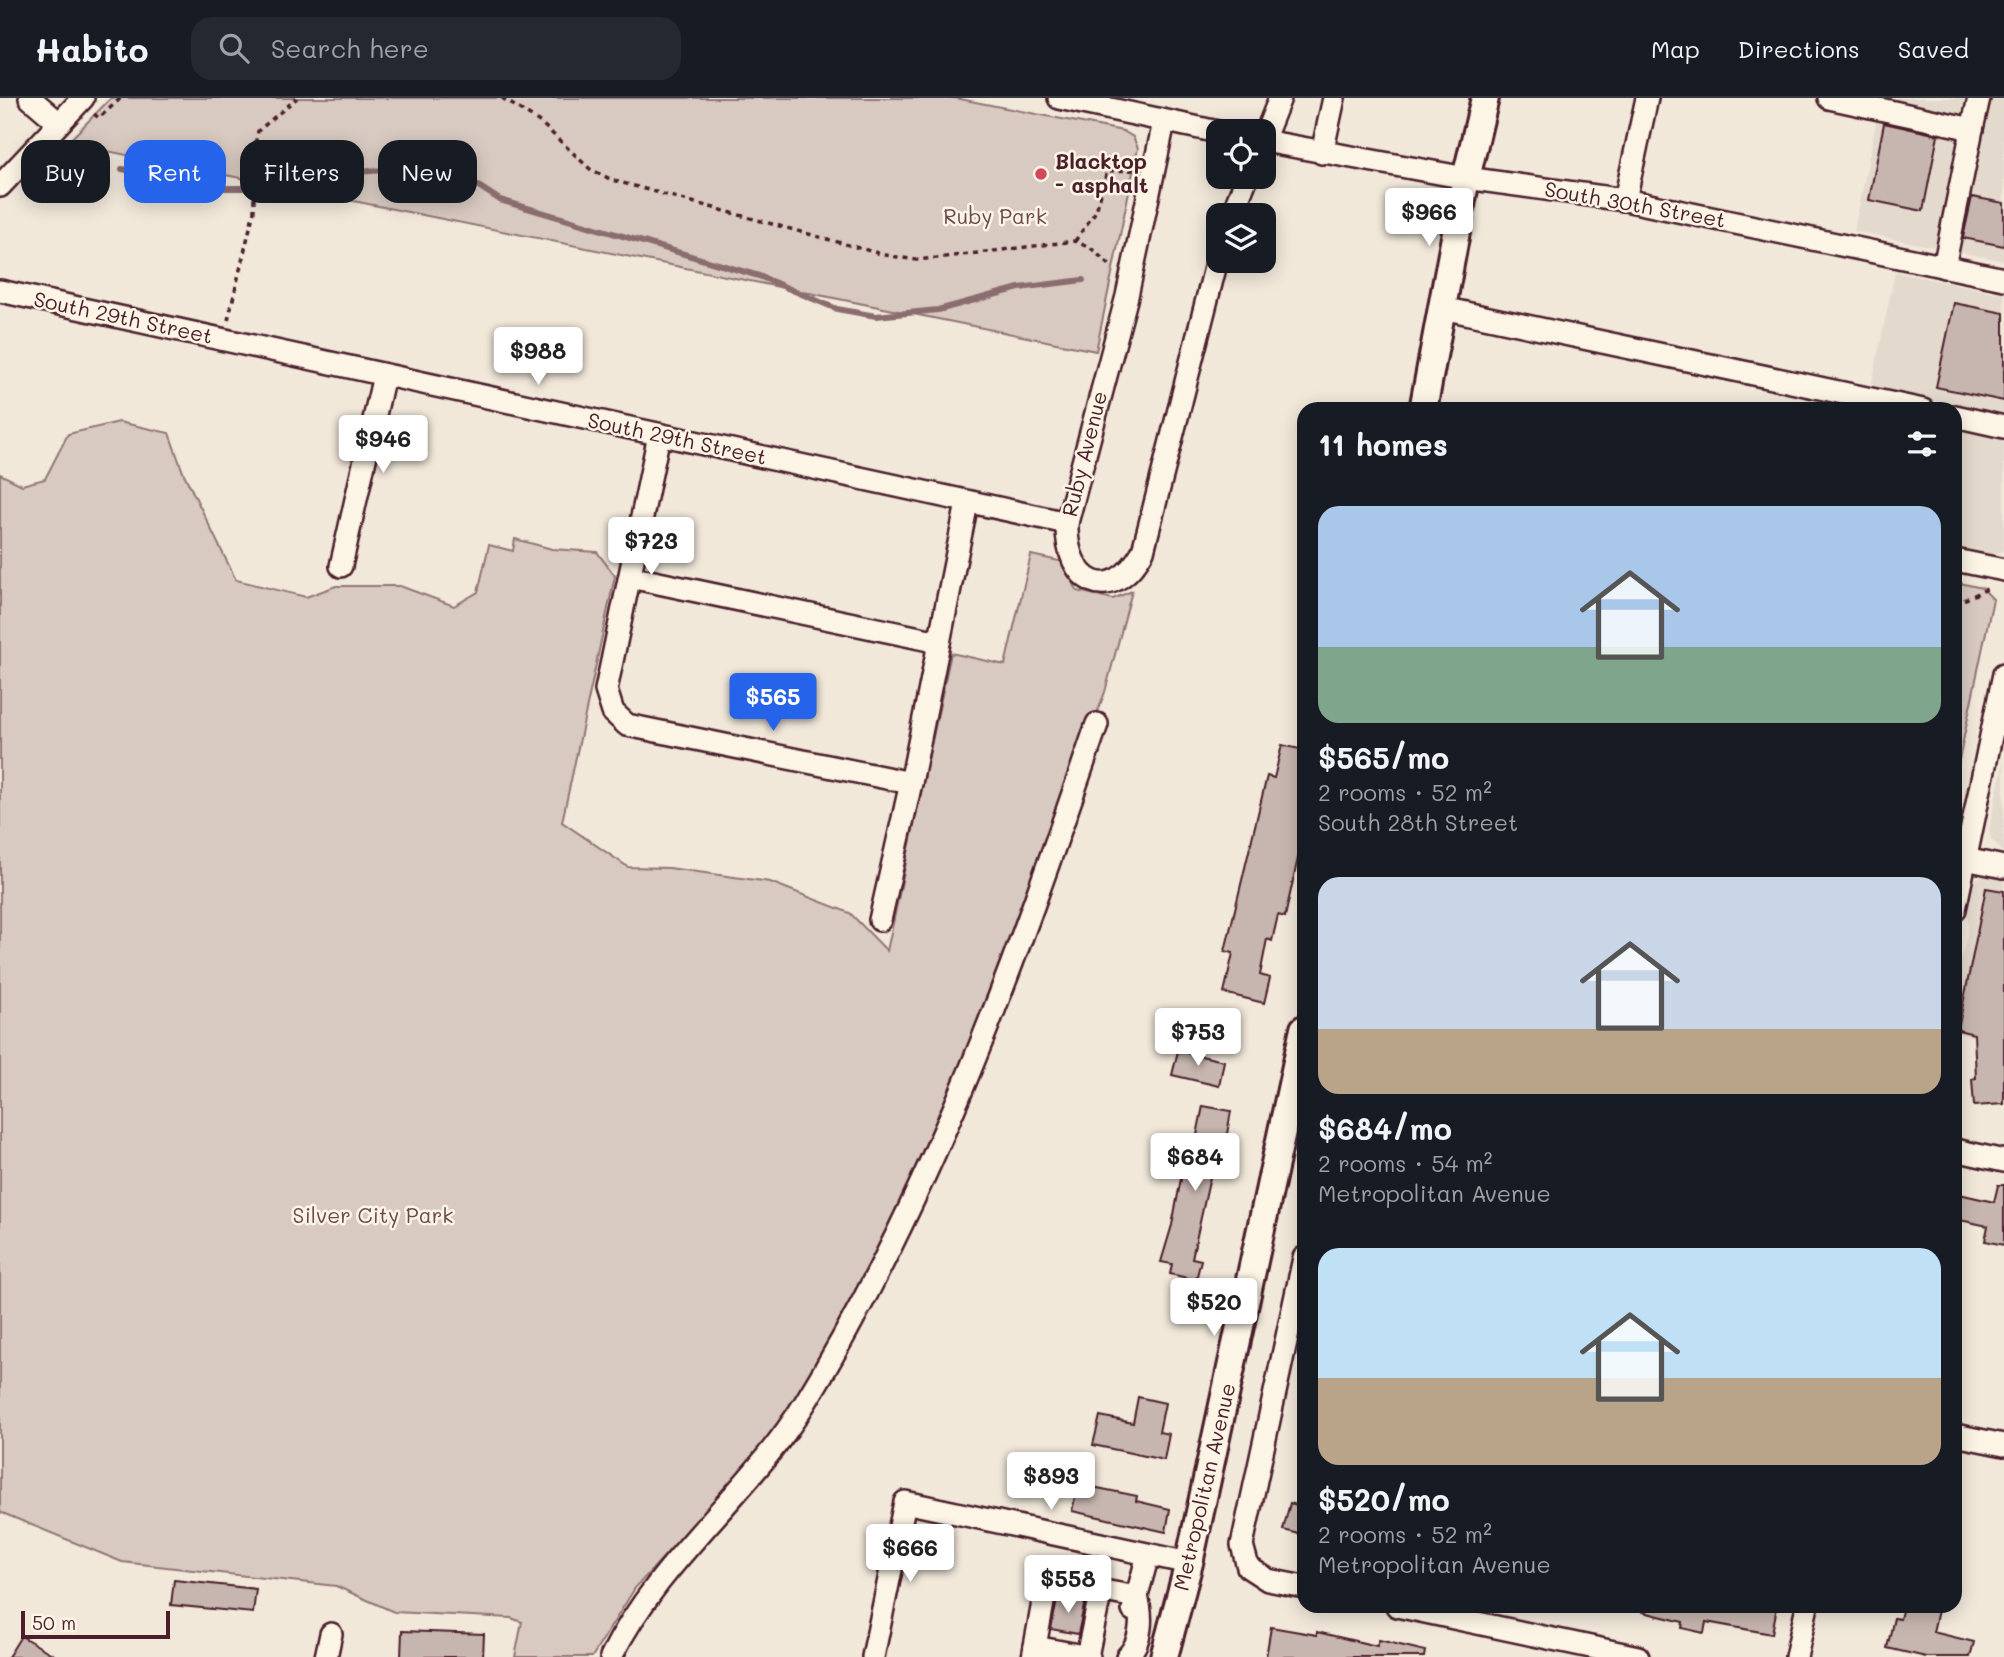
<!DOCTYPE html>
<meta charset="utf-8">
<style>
body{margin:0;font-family:Mali,sans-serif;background:#242831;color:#f1f3f6;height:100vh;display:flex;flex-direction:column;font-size:26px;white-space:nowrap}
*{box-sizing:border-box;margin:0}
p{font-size:23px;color:#9ea1a6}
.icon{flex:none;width:38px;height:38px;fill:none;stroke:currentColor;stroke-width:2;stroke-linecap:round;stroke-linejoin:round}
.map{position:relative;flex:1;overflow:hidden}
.panel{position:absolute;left:1297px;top:304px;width:665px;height:1211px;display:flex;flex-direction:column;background:#171b24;border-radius:21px;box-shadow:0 4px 18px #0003}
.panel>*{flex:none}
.banner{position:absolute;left:21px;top:42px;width:665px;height:63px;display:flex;gap:14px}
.fabs{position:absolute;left:1206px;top:21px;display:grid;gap:14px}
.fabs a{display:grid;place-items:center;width:70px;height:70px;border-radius:14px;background:#171b24;box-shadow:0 4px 18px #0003;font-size:35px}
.scale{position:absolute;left:21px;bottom:18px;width:149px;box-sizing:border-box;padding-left:7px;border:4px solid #4a1f2b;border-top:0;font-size:19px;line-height:24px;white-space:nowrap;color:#4a1f2b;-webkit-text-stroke:5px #fcf5e5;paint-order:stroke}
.price{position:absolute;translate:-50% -60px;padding:0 16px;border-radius:7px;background:#fff;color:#222;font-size:23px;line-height:46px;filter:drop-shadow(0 2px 4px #0008)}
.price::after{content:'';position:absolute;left:50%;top:42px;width:21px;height:16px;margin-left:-10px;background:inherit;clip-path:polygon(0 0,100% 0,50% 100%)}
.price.current{background:#2563eb;color:#fff}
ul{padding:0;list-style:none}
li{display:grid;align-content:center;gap:14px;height:371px;padding:0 21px}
li span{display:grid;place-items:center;height:217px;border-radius:21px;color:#555}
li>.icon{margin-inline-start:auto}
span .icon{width:126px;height:126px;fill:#fffc;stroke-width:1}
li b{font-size:30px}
h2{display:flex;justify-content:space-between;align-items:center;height:84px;padding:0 21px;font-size:30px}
.tag{padding:0 24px;border-radius:21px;background:#171b24;box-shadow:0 4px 18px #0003;font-size:24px;line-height:63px}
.tag.current{background:#2563eb;color:#fff}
header{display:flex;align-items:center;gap:42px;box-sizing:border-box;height:98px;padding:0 35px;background:#171b24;border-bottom:2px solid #363941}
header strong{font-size:33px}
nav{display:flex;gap:38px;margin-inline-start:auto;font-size:24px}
.search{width:490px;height:63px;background:#242831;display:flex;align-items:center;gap:18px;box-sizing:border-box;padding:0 24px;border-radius:21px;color:#9ea1a6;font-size:26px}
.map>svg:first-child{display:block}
</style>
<header>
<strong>Habito</strong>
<div class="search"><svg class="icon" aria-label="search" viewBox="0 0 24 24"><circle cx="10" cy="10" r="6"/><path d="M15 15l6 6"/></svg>Search here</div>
<nav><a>Map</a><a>Directions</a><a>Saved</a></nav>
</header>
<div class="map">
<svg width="2004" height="1559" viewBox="0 0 2004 1559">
<rect width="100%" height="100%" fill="#f1e8da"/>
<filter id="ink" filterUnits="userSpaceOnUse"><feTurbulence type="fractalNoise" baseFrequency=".0143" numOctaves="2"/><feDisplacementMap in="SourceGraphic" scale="14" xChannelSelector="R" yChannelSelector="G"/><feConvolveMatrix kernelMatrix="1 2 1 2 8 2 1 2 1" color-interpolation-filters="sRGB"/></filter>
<g filter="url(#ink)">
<g fill="#e4d9cd">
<path d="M 1881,0 L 2004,0 L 2004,163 L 1854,133 Z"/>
<path d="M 1895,174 L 2004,196 L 2004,452 L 1999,455 L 1990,457 L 1955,448 L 1955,369 L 1964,325 L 1955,312 L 1903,311 L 1868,304 Z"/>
<path d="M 2004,662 L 2004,755 L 1991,741 L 1989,730 Z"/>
<path d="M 1991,776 L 2004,777 L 2004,944 L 1955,935 L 1955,893 L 1968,831 L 1967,815 L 1972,788 L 1977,780 Z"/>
</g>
<g fill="#d8cac0" stroke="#917476" stroke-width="2">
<path d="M 111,0 L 955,0 L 1123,33 L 1133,39 L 1138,50 L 1096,253 L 67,45 Z"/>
<path d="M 119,324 L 169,335 L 183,374 L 236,482 L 306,499 L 336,488 L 400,488 L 454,508 L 478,494 L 489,447 L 513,453 L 515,441 L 552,451 L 597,454 L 615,478 L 562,724 L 628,769 L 669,770 L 770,784 L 850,815 L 887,853 L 951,555 L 1005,567 L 1031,457 L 1064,464 L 1077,493 L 1113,501 L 1132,493 L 1105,594 L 962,964 L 854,1209 L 759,1355 L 635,1490 L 592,1559 L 515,1559 L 522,1524 L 511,1520 L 394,1514 L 336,1488 L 122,1464 L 0,1414 L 0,376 L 22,387 L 45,381 L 68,336 Z"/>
<path d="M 1955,484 L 1982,490 L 1993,501 L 1955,681 Z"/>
</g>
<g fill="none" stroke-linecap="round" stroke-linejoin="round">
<path stroke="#8b6d6f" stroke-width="6" d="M 122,71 L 222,90 L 270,90 L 329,76 L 399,71 L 460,76 L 500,102 L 759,178 L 837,211 L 876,218 L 938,212 L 1019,190 L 1083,182"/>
</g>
<g fill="#c7b6af" stroke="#4a1f2b" stroke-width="2">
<path d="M 1884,25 L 1938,37 L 1923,113 L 1869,102 Z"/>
<path d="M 1972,99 L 2004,105 L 2004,148 L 1963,140 Z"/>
<path d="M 1954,205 L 2004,215 L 2004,303 L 1936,289 Z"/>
<path d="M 1282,647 L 1304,652 L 1304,733 L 1285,819 L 1278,817 L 1272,843 L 1267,841 L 1260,877 L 1270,880 L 1264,905 L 1224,895 L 1233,855 L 1225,853 L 1267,678 L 1274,680 Z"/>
<path d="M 1986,790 L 2004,793 L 2004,1006 L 1974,1008 L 1972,981 L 1976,980 L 1974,936 L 1958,932 Z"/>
<path d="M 1178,953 L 1224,963 L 1219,988 L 1172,977 Z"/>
<path d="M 1203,1008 L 1231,1013 L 1224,1053 L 1216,1052 L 1192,1160 L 1201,1162 L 1196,1182 L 1170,1176 L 1172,1166 L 1161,1164 L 1172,1127 L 1184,1065 L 1191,1066 Z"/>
<path d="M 1998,1087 L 2004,1087 L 2004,1147 L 1985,1143 L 1988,1128 L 1955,1121 L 1955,1095 L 1994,1104 Z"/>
<path d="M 1138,1299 L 1165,1305 L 1159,1334 L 1169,1336 L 1164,1362 L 1093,1347 L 1100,1318 L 1133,1325 Z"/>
<path d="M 1078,1386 L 1137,1398 L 1136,1403 L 1170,1411 L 1166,1434 L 1072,1413 Z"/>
<path d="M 1290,1405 L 1304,1409 L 1304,1437 L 1283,1432 Z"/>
<path d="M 174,1482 L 256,1491 L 253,1515 L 171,1507 Z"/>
<path d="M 1058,1498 L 1085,1503 L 1078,1536 L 1051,1531 Z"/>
<path d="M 1644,1508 L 1777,1508 L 1772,1536 L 1706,1524 L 1704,1535 L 1682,1530 L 1683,1524 L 1643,1514 Z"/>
<path d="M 1903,1508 L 1939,1508 L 1933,1534 L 1974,1544 L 1970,1559 L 1926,1559 L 1887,1550 L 1894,1520 L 1900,1521 Z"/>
<path d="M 1271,1529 L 1317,1537 L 1317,1534 L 1377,1548 L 1379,1542 L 1425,1553 L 1424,1559 L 1266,1559 Z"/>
<path d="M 402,1533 L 484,1536 L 483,1559 L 401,1559 Z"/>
<path d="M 21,1538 L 57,1559 L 8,1559 Z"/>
</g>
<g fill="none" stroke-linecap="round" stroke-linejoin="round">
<defs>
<g id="minor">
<path d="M 30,0 L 59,25"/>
<path d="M 1059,0 L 1218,34"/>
<path d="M 1829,0 L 1972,31 L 1944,169"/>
<path d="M 1164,24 L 1127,198 L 1067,425 C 1065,484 1110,511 1143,453 L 1218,158"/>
<path d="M 1972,31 L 1979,0"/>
<path d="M 1264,40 L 1280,0"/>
<path d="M 1264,43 L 1466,80 L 1625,102 L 2004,181"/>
<path d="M 1322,55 L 1334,0"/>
<path d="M 0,88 L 83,0"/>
<path d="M 1625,102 L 1647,0"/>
<path d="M 1232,117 L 1247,79"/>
<path d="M 0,193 L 1067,425"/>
<path d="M 1442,210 L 1923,312"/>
<path d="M 1955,318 L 2004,329"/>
<path d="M 659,337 L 606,592 L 613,614 L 627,627 L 911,685"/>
<path d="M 1955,462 L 2004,472"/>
<path d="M 341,468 L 384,277"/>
<path d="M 630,479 L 939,544"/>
<path d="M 1965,761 L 2004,769"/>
<path d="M 1955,811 L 2004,576"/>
<path d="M 880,822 L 911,685 L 967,405"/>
<path d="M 1955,1052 L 2004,1063"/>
<path d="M 1304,1160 L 1242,1447 L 1248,1469 L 1268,1482 L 1304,1489"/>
<path d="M 1955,1337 L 2004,1347"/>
<path d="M 1397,1508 L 1638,1559"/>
<path d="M 1133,1512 L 1148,1457"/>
<path d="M 1035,1549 L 1089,1559"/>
<path d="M 1087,1558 L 1101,1492"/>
<path d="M 326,1559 L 331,1536"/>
<path d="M 611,1559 C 658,1463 749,1396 805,1305 C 934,1094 1017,859 1097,626"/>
<path d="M 873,1559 L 905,1404 L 1189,1465"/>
<path d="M 1033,1559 L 1047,1483 L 1137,1499 C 1143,1519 1142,1544 1127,1559"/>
<path d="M 1796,1559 L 1807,1508"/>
</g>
<g id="major">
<path d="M 1423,312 L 1466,80 L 1485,0"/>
<path d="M 1164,1559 L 1189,1465 L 1304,931"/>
</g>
</defs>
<use href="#minor" stroke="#4a1f2b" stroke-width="26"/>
<use href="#major" stroke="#4a1f2b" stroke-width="32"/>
<g stroke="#4a1f2b" stroke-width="3.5" stroke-dasharray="5 5" stroke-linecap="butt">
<path d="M 502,0 L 541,25 L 590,71 L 612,82 L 885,157 L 916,162 L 937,160 L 1075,143 L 1092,151 L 1113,170"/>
<path d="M 94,16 L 99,20 L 121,0"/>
<path d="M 1075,143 L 1096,113 L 1107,73 L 1135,72"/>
<path d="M 228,222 L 254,113 L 254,52 L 258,33 L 297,0"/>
<path d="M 1955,506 L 1987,491"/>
</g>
<use href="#minor" stroke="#fcf5e5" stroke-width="21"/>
<use href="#major" stroke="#fcf5e5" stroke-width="26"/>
</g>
</g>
<circle fill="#d1495b" stroke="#fcf5e5" stroke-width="2.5" cx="1041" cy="76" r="7"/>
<g text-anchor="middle" stroke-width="5" stroke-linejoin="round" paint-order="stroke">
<g font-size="21" font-weight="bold" fill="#4a1f2b" stroke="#fcf5e5" text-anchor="start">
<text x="1055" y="71">Blacktop<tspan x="1055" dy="24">- asphalt</tspan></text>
</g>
<g font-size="21" fill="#4a1f2b" stroke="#fcf5e5">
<text transform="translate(1635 107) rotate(10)" y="7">South 30th Street</text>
<text transform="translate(123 220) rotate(12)" y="7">South 29th Street</text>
<text transform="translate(677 341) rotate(12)" y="7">South 29th Street</text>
<text transform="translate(1085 356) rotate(-76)" y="7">Ruby Avenue</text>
<text transform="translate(1205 1389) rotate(-77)" y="7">Metropolitan Avenue</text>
</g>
<g font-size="21" fill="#6e4a50" stroke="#fcf5e5">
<text x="995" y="126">Ruby Park</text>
<text x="373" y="1125">Silver City Park</text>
</g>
</g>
</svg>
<div class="fabs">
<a><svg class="icon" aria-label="locate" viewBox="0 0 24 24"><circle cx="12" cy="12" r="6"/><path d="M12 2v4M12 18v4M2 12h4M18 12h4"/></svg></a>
<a><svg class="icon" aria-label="layers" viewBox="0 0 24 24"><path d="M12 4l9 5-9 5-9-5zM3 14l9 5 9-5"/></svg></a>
</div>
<div class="scale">50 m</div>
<b class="price" style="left:1429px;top:150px">$966</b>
<b class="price" style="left:538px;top:289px">$988</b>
<b class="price" style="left:383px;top:377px">$946</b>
<b class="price" style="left:651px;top:479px">$723</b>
<b class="price current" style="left:773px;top:635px">$565</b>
<b class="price" style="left:1198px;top:970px">$753</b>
<b class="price" style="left:1195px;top:1095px">$684</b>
<b class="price" style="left:1214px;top:1240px">$520</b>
<b class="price" style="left:1051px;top:1414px">$893</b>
<b class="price" style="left:910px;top:1486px">$666</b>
<b class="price" style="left:1068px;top:1517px">$558</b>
<div class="banner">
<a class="tag">Buy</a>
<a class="tag current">Rent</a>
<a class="tag">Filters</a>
<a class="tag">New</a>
</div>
<section class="panel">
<h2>11 homes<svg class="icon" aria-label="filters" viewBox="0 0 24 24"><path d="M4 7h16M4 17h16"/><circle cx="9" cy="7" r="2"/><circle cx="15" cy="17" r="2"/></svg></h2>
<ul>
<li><span style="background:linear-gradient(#a9c7e8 65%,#7fa58c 0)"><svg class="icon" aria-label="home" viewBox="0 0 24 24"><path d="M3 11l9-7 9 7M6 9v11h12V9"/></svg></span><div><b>$565/mo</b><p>2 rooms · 52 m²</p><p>South 28th Street</p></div></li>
<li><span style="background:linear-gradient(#c9d6e8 70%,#b9a48a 0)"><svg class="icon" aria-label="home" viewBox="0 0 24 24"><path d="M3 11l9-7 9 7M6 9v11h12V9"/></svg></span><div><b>$684/mo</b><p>2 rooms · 54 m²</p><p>Metropolitan Avenue</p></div></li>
<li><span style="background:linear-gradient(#bfe0f5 60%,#b9a48a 0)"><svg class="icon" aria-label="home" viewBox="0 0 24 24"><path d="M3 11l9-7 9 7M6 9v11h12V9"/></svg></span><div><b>$520/mo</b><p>2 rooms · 52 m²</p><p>Metropolitan Avenue</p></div></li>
</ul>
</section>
</div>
